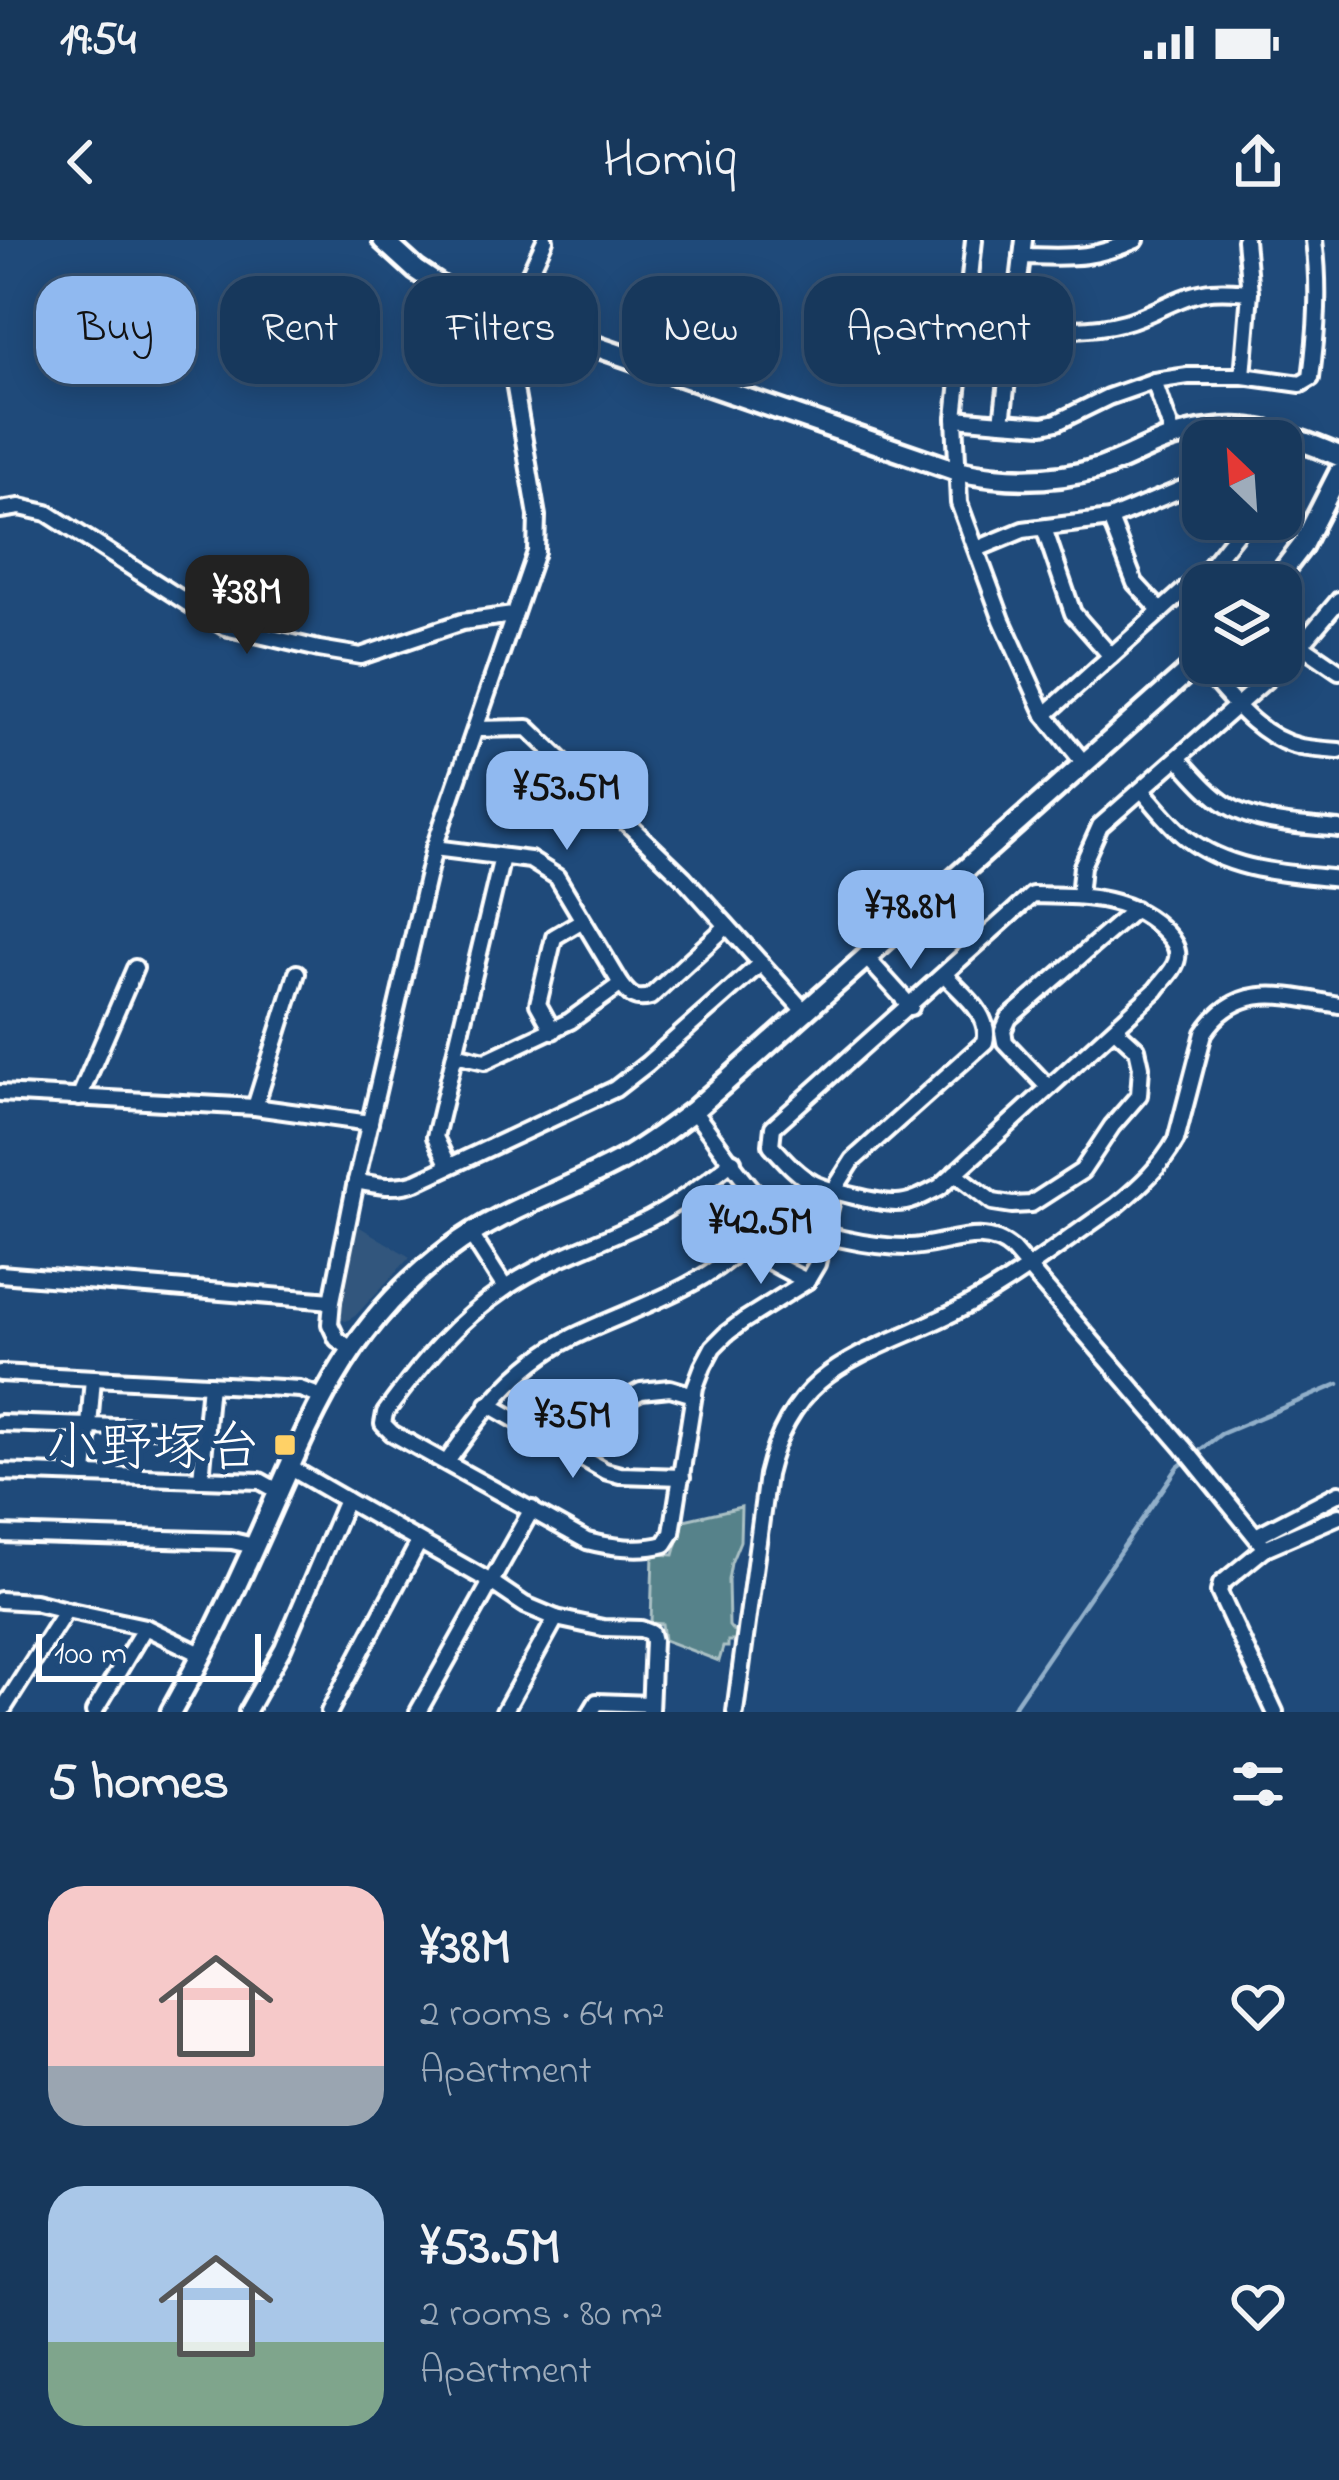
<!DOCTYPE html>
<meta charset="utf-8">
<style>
body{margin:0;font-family:"Indie Flower","Klee One",sans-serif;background:#203f62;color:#f1f3f6;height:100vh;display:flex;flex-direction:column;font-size:45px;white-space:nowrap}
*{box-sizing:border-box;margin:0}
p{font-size:39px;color:#9eacbb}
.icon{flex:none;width:66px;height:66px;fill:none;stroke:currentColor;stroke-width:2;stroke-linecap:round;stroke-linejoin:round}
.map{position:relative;height:1472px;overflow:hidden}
.sheet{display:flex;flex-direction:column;background:#17385c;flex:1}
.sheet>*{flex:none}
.banner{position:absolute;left:36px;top:36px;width:1269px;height:108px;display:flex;gap:24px}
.needle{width:78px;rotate:335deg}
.tools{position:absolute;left:1182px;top:180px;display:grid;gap:24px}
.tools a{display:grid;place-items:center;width:120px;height:120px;border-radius:24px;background:#17385c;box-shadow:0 6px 30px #0003,0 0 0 3px #365272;font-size:60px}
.scale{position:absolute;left:36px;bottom:30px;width:225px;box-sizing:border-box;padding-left:12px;border:6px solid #fff;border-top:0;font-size:33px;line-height:42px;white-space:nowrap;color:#fff;-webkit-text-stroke:9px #1f4a7a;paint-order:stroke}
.price{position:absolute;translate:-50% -102px;padding:0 27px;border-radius:24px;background:#90b9f0;color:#111;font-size:39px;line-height:78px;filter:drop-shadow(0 3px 6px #0008)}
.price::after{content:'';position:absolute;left:50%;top:72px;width:36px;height:27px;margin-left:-18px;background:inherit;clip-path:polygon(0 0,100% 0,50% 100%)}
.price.current{background:#222;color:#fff}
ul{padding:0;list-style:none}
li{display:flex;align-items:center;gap:36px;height:300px;padding:0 48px}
li span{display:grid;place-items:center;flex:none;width:336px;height:240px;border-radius:36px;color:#555}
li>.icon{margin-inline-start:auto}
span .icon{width:144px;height:144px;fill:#fffc;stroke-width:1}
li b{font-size:51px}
h2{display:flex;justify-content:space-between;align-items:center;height:144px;padding:0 48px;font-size:51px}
.tag{padding:0 42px;border-radius:36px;background:#17385c;box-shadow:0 6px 30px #0003,0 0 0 3px #365272;font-size:42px;line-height:108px}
.tag.current{background:#90b9f0;color:#111}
.status{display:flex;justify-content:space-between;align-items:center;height:84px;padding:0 60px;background:#17385c;direction:ltr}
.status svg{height:33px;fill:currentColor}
header{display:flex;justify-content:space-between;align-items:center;height:156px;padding:0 48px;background:#17385c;font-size:54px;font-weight:600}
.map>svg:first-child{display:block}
</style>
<div class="status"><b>19:54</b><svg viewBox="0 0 49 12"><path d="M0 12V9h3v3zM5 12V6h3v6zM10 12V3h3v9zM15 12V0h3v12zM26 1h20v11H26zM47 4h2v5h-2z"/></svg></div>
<header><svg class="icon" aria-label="back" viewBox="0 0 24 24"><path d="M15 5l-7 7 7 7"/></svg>Homiq<svg class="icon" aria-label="share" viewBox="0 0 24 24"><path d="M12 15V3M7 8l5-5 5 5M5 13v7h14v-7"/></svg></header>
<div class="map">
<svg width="1339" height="1472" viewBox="0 0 1339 1472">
<rect width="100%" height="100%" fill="#1f4a7a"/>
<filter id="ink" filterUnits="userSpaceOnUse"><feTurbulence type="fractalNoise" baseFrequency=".00833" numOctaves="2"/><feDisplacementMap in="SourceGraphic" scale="24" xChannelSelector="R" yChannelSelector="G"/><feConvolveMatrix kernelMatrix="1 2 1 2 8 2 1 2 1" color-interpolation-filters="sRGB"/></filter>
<g filter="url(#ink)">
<path fill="#33577d" d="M 358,986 L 410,1017 L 355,1076 L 346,1081 L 338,1078 Z"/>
<path fill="#56828a" stroke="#aac0c4" stroke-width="3" d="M 741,1267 L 740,1301 L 731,1323 L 728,1340 L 729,1386 L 733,1391 L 740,1392 L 739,1401 L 728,1401 L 728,1407 L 723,1407 L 719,1421 L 664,1400 L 662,1384 L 651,1383 L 653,1314 L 674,1315 L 684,1280 Z"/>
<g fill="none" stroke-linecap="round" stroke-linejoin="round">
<path stroke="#91afc9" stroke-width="4.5" d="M 1010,1472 L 1178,1227 L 1221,1194 L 1339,1144"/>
<defs>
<g id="street">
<path d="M 1024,0 L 1002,182 L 955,178 L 959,263 L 1002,380 L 1045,475 L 1083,522"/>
<path d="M 1022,16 C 1071,17 1090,20 1136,0"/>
<path d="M 1014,87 C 1052,89 1088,92 1125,82 C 1152,75 1176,57 1204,52 C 1219,49 1235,51 1250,52"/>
<path d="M 1243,136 L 1250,52 L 1245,0"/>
<path d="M 1154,141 L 1174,198"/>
<path d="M 955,178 L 974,0"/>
<path d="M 1002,182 L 1043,185 L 1057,182 L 1108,157 L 1154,141 L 1188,136 L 1243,136 L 1301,144 L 1311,138 C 1317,91 1320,47 1314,0"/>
<path d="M 0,270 L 20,267 L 47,273 L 225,387 L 319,409 L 361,416 L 462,382 L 513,375"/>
<path d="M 1110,279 L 1135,343 L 1161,371"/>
<path d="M 1044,288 L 1073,373 L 1111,416"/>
<path d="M 977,309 L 1023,290 L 1110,279 L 1189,246 L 1203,244"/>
<path d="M 1301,405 L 1339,431"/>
<path d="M 1198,422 C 1227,454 1257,498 1301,507 C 1313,509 1326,510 1339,511"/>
<path d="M 1045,475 L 1208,329 L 1248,279"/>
<path d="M 476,489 L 528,488 L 684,638 L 805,772"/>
<path d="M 1178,518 C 1193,534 1208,553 1227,565 C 1259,585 1302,585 1339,589"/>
<path d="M 1142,550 C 1156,566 1170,585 1187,598 C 1231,632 1286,633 1339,639"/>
<path d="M 434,608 L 530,620 L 557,637 L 621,744 C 630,756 635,761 650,757 L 727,686"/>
<path d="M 1032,655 C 1081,656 1130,654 1166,693 C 1172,699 1179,709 1177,718 C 1176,729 1162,741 1156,750 L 940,947 C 926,954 912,963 896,963 C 878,963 829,951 813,943 C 796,934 784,919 771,905 L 773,887 Z"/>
<path d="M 1079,656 L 1082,626 L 1100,586 L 1274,433 L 1301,405 L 1339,360"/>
<path d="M 866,717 L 911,767"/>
<path d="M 297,733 L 255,867 L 370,883"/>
<path d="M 553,791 L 538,764 L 554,697 L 581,681"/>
<path d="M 455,814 L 485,821 L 570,781 L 621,744"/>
<path d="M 1048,847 L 1005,802 L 1003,791 L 1009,778 L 1135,669"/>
<path d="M 0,853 L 255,867"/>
<path d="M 79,858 L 135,728"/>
<path d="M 693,871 C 717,900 752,958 783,977 C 814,996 871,1007 908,1007 C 944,1007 982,982 1013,1010 L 1183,1207 L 1265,1308 L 1221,1344 L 1219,1352 L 1275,1472"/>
<path d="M 733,921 C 706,941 679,964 649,979 C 602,1002 550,1018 507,1047 C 453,1084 423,1121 385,1173 L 383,1184 L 392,1193 L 587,1301 C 610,1307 642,1311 665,1304 L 672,1293 L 695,1147 L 703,1126 L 713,1107 L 726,1094 L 743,1081 L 807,1041 L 817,1024 L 834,950 L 853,920 L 985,802 C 992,775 962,754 945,735"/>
<path d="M 449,926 L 435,897 L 502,617"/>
<path d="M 955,933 L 993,962 L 1012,965 L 1031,964 L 1082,931 L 1112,886 L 1139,855 L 1141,827 L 1137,809 L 1115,789"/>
<path d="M 356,941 C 378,946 394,949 416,942 L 615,849 L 647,824 L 761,723"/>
<path d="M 694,950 C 730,997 753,1016 807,1041"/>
<path d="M 470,993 L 505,1048"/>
<path d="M 0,1034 L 332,1061"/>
<path d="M 351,1109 L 337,1099 L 330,1084 L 332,1061 L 356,941 L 434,608 L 536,312 L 537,276 L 509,113 L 509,78 L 545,0"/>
<path d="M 0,1133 L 300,1149 L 322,1157"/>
<path d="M 488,1164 L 605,1231 L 620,1235 L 682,1237"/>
<path d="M 0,1183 L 206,1190"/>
<path d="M 567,1209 L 582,1182 L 641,1151 L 670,1148 L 694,1155"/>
<path d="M 447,1222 C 481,1173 517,1126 571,1098 C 620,1073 708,1047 742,1005"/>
<path d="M 289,1227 L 346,1260"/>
<path d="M 0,1232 L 260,1241 L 278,1251"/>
<path d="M 85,1235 L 93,1138"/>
<path d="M 201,1239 L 210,1144"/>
<path d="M 0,1294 L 232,1301 L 254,1306"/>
<path d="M 1256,1296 L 1339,1253"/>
<path d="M 1265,1308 L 1339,1276"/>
<path d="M 0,1360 L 34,1362 L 66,1370 L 1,1472"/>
<path d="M 66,1370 L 145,1387 L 203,1415"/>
<path d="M 556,1378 L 603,1388 L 641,1389 L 651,1393 L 653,1401 L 650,1472"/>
<path d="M 94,1472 L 145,1387"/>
<path d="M 247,1472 L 283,1408 L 346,1260 L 491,1342 L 525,1365 L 556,1378 L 504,1472"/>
<path d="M 329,1472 L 419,1302"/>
<path d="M 418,1472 L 532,1269"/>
<path d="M 591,1472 L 597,1462 L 650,1464"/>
<path d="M 735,1472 L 767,1235 C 795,1116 877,1115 970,1064 C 1021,1036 1068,998 1117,965 C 1140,946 1161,927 1176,900 L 1204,793 C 1238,740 1286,756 1339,765"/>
</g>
<g id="secondary">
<path d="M 383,0 L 416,30 L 461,60 L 957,231 C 1003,241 1051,242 1097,229 C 1124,221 1148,205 1175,197 C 1197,190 1226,187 1249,189 C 1280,192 1311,204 1339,216"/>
<path d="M 1272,345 L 1302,306 L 1339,233"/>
<path d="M 171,1472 C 201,1419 228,1365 253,1309 C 308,1189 338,1092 449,1009 C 500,970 562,952 618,922 C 645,907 669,889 693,871 L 1203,418"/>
</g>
</defs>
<use href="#street" stroke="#fff" stroke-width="22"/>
<use href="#secondary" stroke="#fff" stroke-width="27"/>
<use href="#street" stroke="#1f4a7a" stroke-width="14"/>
<use href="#secondary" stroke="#1f4a7a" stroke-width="18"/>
</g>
</g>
<rect fill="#ffd166" stroke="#1f4a7a" stroke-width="4.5" x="273" y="1193" width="24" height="24" rx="6"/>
<g text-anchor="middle" stroke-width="10" stroke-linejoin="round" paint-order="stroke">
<g font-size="54" fill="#fff" stroke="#1f4a7a" text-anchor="end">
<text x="261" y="1224">小野塚台</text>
</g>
</g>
</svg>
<div class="tools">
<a><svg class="needle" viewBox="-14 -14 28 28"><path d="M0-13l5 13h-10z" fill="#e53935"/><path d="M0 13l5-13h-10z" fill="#9eacbb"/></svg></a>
<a><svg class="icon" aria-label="layers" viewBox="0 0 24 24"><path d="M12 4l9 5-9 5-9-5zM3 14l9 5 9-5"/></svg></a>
</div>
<div class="scale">100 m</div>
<b class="price current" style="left:247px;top:417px">¥38M</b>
<b class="price" style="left:567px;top:613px">¥53.5M</b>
<b class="price" style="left:911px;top:732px">¥78.8M</b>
<b class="price" style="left:761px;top:1047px">¥42.5M</b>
<b class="price" style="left:573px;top:1241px">¥35M</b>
<div class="banner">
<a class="tag current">Buy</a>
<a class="tag">Rent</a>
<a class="tag">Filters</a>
<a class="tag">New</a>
<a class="tag">Apartment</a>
</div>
</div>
<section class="sheet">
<h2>5 homes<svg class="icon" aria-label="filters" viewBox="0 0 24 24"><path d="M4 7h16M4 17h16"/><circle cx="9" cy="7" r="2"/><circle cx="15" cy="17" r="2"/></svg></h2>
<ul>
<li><span style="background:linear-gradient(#f6c9c9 75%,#9aa5b1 0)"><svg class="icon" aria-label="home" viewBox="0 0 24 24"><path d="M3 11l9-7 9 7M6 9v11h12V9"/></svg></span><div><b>¥38M</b><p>2 rooms · 64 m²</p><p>Apartment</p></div><svg class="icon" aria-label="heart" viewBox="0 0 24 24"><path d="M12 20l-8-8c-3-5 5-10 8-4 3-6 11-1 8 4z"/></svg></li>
<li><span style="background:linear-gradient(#a9c7e8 65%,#7fa58c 0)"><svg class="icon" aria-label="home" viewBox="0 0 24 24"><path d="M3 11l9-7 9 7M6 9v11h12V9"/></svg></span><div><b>¥53.5M</b><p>2 rooms · 80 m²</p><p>Apartment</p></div><svg class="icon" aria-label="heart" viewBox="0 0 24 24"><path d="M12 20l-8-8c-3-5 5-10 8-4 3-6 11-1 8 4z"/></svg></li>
</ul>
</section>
